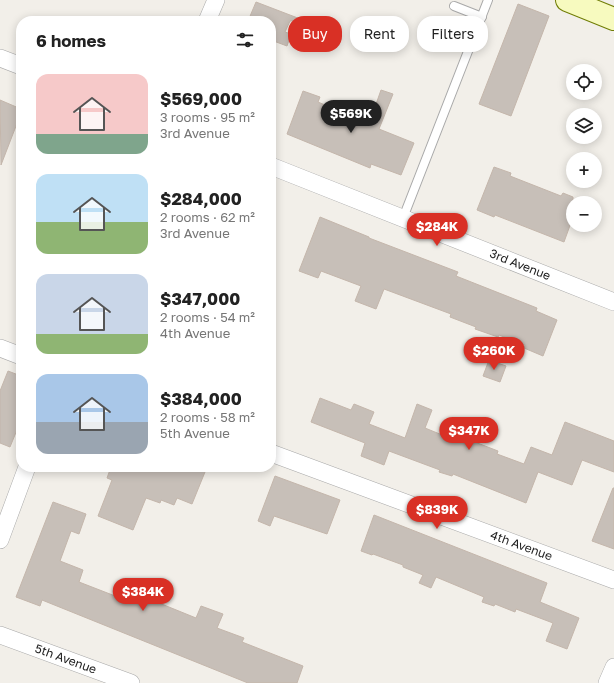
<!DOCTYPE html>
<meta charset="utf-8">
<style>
body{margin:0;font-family:"Golos Text",sans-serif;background:#f2f2f2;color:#222;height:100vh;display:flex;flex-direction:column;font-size:15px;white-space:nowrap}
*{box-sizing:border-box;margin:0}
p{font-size:13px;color:#767676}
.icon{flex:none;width:22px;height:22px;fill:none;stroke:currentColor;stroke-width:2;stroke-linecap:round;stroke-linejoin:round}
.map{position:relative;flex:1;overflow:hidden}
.sheet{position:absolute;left:16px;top:16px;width:260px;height:456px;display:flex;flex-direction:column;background:#fff;border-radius:16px;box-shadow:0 2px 10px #0003}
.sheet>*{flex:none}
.banner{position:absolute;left:288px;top:16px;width:266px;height:36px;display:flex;gap:8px}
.controls{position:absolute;left:566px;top:64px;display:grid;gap:8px}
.controls a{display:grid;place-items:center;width:36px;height:36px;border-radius:50%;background:#fff;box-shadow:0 2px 10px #0003;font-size:20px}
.price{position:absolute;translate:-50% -34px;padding:0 9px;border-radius:14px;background:#d93025;color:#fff;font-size:13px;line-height:26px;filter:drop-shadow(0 1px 2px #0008)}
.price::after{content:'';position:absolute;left:50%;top:24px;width:12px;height:9px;margin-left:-6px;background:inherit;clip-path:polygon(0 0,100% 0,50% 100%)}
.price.active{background:#222;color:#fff}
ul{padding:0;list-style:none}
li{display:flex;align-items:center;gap:12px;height:100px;padding:0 20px}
li span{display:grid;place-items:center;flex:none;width:112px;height:80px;border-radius:12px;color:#555}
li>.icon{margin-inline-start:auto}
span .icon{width:48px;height:48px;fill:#fffc;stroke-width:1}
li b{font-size:17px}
h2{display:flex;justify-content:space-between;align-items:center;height:48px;padding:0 20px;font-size:17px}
.tag{padding:0 14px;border-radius:16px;background:#fff;box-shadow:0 2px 10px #0003;font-size:14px;line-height:36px}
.tag.active{background:#d93025;color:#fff}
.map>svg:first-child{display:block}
</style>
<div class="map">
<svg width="614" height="683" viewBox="0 0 614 683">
<rect width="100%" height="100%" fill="#f2efe9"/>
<g fill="#c7bfb8" stroke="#c4b6ab">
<path d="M 256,2 L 303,20 L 290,21 L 285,32 L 291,34 L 287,46 L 271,40 L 271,21 L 248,21 Z"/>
<path d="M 518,4 L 549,16 L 511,116 L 479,104 Z"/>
<path d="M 381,90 L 393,94 L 379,129 L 414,143 L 401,175 L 371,164 L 370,168 L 287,134 L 303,91 L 320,97 L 318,102 L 369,124 Z"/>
<path d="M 0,100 L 21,109 L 21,113 L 1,165 Z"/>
<path d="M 494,167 L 511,173 L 510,176 L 561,196 L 563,193 L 573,197 L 573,217 L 564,242 L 495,215 L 494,217 L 477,210 Z"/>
<path d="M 320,217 L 369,237 L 369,238 L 458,272 L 456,276 L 537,308 L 536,311 L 557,320 L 543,356 L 524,348 L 525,345 L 499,335 L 498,337 L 475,329 L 476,327 L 450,317 L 451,314 L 384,289 L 376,309 L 355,301 L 361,286 L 321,271 L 318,278 L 299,271 Z"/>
<path d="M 489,360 L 506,366 L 500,382 L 483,376 Z"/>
<path d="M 8,371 L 21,376 L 21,420 L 10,447 L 0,443 L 0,391 Z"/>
<path d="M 320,398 L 351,410 L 354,404 L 374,412 L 369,424 L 405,438 L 417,404 L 432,410 L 425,428 L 452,439 L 454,434 L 498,451 L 497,454 L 524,464 L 531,447 L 552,455 L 565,422 L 614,441 L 614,472 L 582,460 L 572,485 L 538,472 L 526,503 L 453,474 L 452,476 L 439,472 L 440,470 L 389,451 L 384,465 L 361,456 L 365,443 L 311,422 Z"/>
<path d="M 111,467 L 207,467 L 192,504 L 177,498 L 174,505 L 161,500 L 160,503 L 146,498 L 133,530 L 98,516 L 112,480 L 107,478 Z"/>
<path d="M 275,476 L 340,500 L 327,534 L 274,516 L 270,526 L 258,521 Z"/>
<path d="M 613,488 L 614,488 L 614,549 L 592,541 Z"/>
<path d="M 53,502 L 86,514 L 79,534 L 71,531 L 60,561 L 83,570 L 79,582 L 128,601 L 132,592 L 196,618 L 201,606 L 223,614 L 217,628 L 244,638 L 242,642 L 303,666 L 297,683 L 248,683 L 42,600 L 40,606 L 16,597 Z"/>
<path d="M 374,515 L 547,583 L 540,602 L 579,618 L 567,649 L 546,641 L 553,623 L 516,609 L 515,612 L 495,604 L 494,606 L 482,602 L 484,597 L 436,577 L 431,588 L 419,583 L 423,575 L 403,567 L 403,565 L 373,554 L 372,555 L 361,551 Z"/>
</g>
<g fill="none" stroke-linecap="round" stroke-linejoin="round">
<defs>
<g id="lane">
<path d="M 454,6 L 482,17"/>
<path d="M 403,218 L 488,0"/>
</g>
<g id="street">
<path d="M 207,21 L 216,0"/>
<path d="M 0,58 L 21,66"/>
<path id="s1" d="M 271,166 L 614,302"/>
<path d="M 0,348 L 21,356"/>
<path id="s2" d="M 271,453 L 614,580"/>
<path d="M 0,540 L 27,467"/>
<path id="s3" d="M 0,635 L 131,683"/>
<path d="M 607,683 L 614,667"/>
</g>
<path id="secondary" d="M 567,0 L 614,19"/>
</defs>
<use href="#lane" stroke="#a9a9a9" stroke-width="10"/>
<use href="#street" stroke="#a9a9a9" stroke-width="18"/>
<use href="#secondary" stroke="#707d05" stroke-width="24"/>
<use href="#lane" stroke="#fff" stroke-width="8"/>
<use href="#street" stroke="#fff" stroke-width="17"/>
<use href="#secondary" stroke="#f7fabf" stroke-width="22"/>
</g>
<g text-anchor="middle" stroke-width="3.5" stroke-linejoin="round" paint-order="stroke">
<g font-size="12" fill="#222" stroke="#fff">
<text dy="4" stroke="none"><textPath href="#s1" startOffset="268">3rd Avenue</textPath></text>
<text dy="4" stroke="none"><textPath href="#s2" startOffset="267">4th Avenue</textPath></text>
<text dy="4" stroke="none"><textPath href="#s3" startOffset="70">5th Avenue</textPath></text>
</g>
</g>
</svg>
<div class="controls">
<a><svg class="icon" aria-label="locate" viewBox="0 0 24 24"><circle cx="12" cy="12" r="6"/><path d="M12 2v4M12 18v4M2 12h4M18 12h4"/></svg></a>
<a><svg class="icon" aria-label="layers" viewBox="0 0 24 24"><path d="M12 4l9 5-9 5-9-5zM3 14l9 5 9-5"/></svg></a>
<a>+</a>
<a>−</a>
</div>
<b class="price active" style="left:351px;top:134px">$569K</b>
<b class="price" style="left:437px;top:247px">$284K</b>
<b class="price" style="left:494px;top:371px">$260K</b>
<b class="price" style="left:469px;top:451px">$347K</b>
<b class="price" style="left:437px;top:530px">$839K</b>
<b class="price" style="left:143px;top:612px">$384K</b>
<div class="banner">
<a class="tag active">Buy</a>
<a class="tag">Rent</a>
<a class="tag">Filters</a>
</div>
<section class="sheet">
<h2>6 homes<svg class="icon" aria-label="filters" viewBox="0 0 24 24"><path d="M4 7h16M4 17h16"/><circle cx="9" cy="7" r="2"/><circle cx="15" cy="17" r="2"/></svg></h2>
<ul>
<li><span style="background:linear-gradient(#f6c9c9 75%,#7fa58c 0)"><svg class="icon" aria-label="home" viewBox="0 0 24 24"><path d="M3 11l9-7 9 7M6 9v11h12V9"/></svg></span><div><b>$569,000</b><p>3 rooms · 95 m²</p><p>3rd Avenue</p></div></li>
<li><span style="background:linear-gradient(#bfe0f5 60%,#8fb573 0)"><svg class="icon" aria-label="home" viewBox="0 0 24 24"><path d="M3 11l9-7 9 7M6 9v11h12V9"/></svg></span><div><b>$284,000</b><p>2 rooms · 62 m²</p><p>3rd Avenue</p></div></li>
<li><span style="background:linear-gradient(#c9d6e8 75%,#8fb573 0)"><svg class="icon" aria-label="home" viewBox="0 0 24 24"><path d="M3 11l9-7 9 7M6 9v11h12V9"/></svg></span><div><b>$347,000</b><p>2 rooms · 54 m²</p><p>4th Avenue</p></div></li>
<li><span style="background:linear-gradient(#a9c7e8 60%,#9aa5b1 0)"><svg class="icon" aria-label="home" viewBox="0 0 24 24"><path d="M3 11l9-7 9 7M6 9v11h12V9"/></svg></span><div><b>$384,000</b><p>2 rooms · 58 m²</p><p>5th Avenue</p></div></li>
</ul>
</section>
</div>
